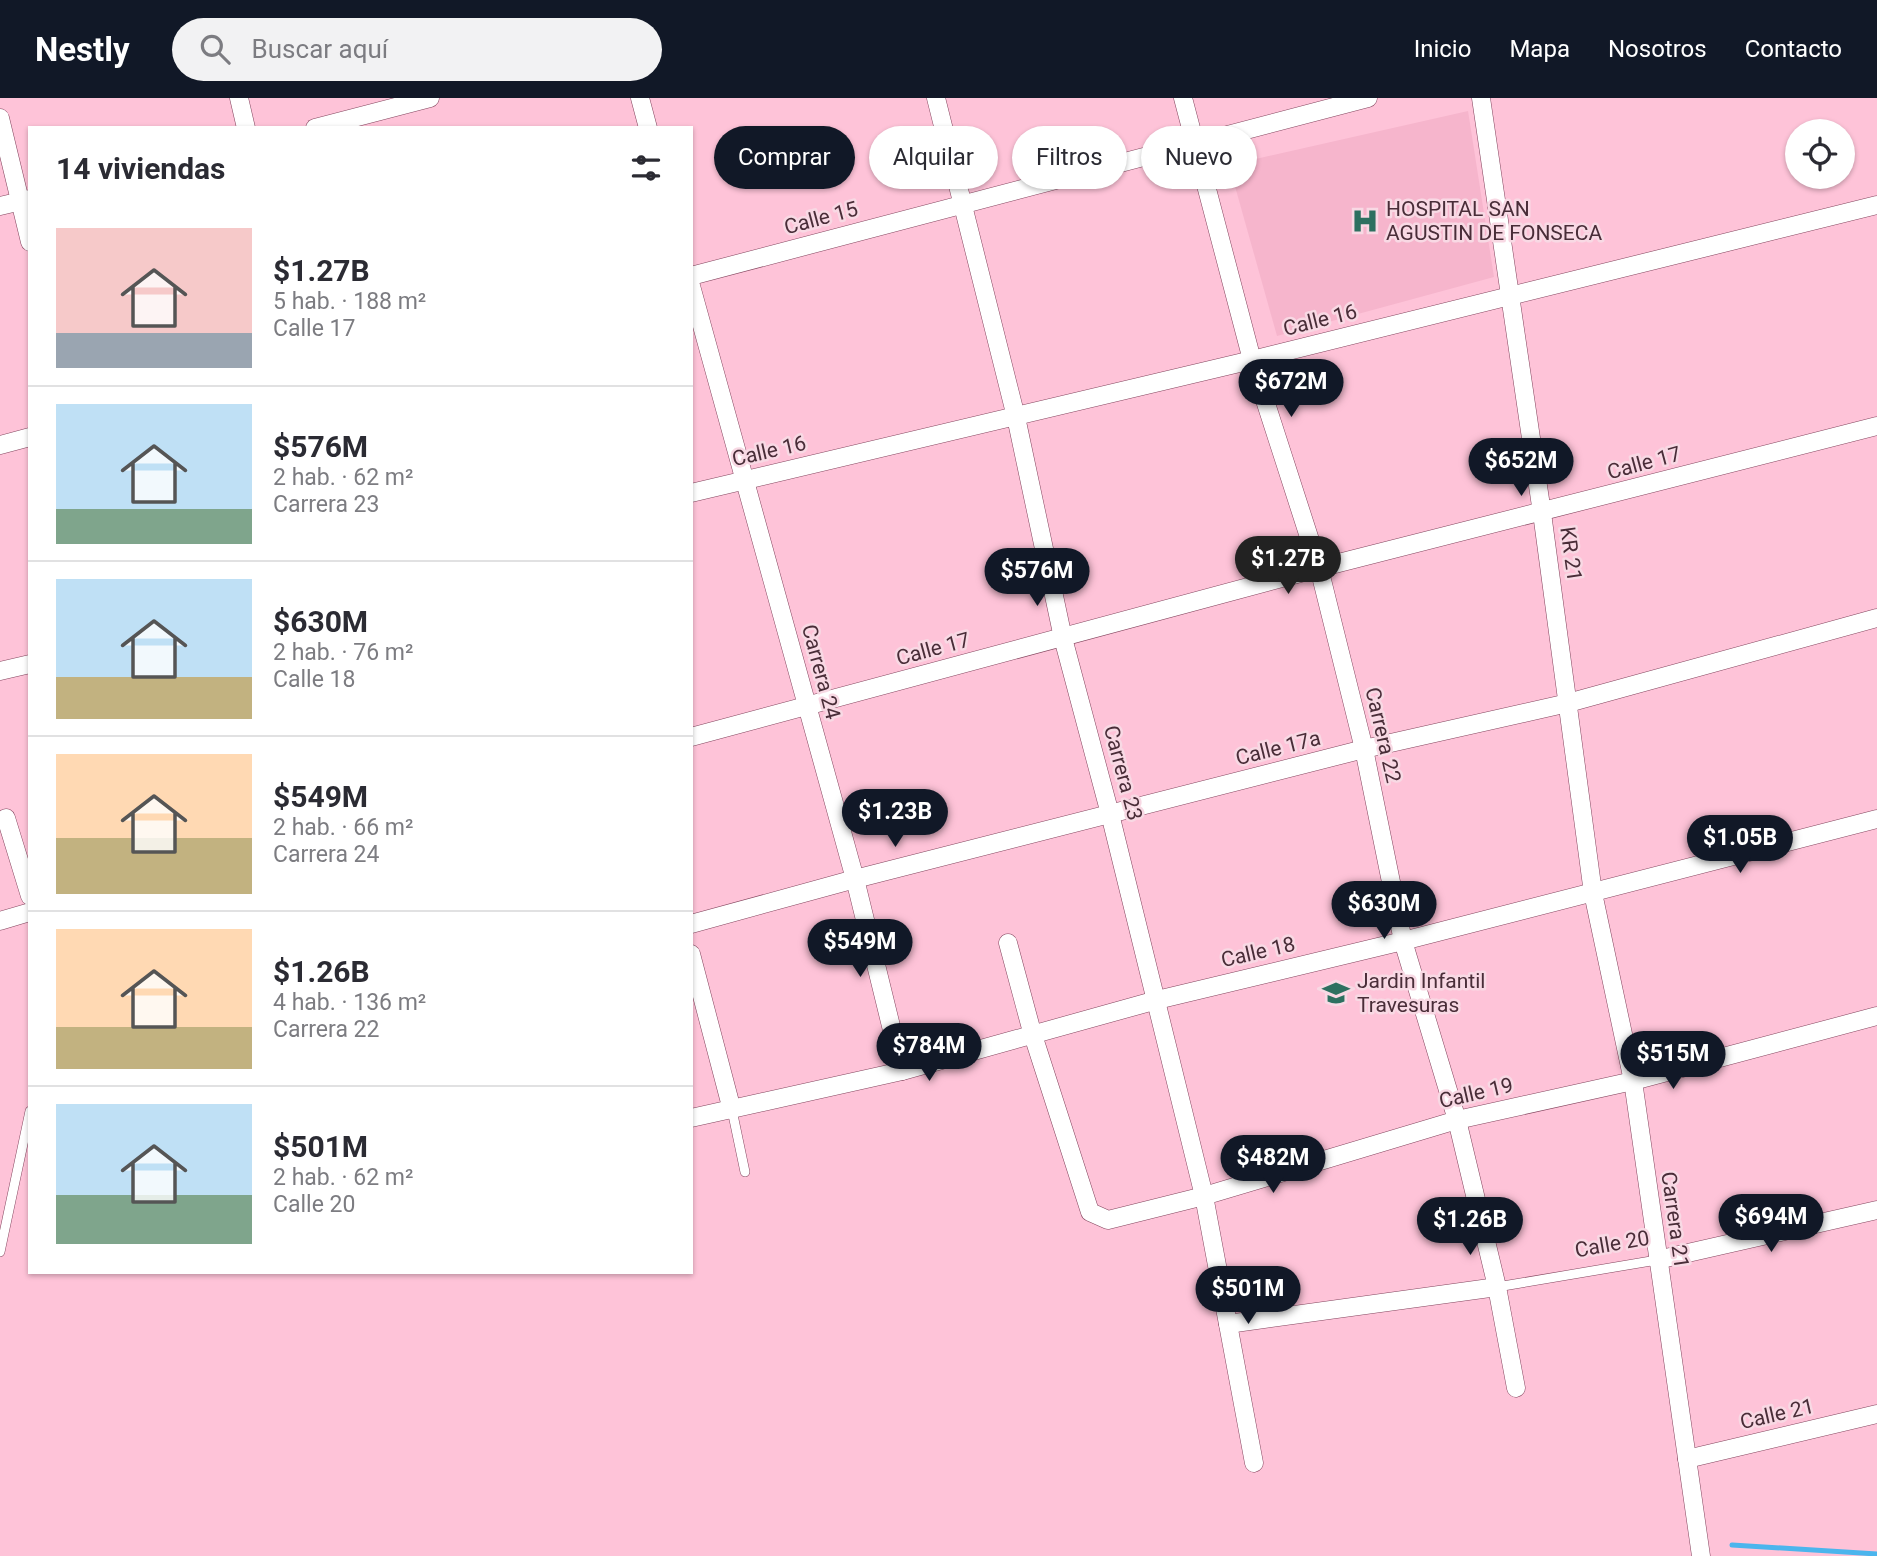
<!DOCTYPE html>
<html lang="es">
<meta charset="utf-8">
<style>
body{margin:0;font-family:Roboto,sans-serif;background:#f2f2f3;color:#2b2b33;height:100vh;display:flex;flex-direction:column;font-size:26px;white-space:nowrap}
*{box-sizing:border-box;margin:0}
p{font-size:23px;color:#7c7c81}
.icon{flex:none;width:38px;height:38px;fill:none;stroke:currentColor;stroke-width:2;stroke-linecap:round;stroke-linejoin:round}
.map{position:relative;flex:1;overflow:hidden}
.details{position:absolute;left:28px;top:28px;width:665px;height:1148px;display:flex;flex-direction:column;background:#fff;border-radius:0px;box-shadow:0 2px 5px #0004}
.details>*{flex:none}
.guide{position:absolute;left:714px;top:28px;width:665px;height:63px;display:flex;gap:14px}
.buttons{position:absolute;left:1785px;top:21px;display:grid;gap:14px}
.buttons a{display:grid;place-items:center;width:70px;height:70px;border-radius:50%;background:#fff;box-shadow:0 2px 5px #0004;font-size:35px}
.price{position:absolute;translate:-50% -60px;padding:0 16px;border-radius:24px;background:#111827;color:#fff;font-size:23px;line-height:46px;filter:drop-shadow(0 2px 4px #0008)}
.price::after{content:'';position:absolute;left:50%;top:42px;width:21px;height:16px;margin-left:-10px;background:inherit;clip-path:polygon(0 0,100% 0,50% 100%)}
.price.current{background:#222;color:#fff}
ul{padding:0;list-style:none}
li{display:flex;align-items:center;gap:21px;height:175px;padding:0 28px}
li+li{border-top:2px solid #e1e1e2}
li span{display:grid;place-items:center;flex:none;width:196px;height:140px;border-radius:0px;color:#555}
li>.icon{margin-inline-start:auto}
span .icon{width:84px;height:84px;fill:#fffc;stroke-width:1}
li b{font-size:30px}
h2{display:flex;justify-content:space-between;align-items:center;height:84px;padding:0 28px;font-size:30px}
.chip{padding:0 24px;border-radius:32px;background:#fff;box-shadow:0 2px 5px #0004;font-size:24px;line-height:63px}
.chip.current{background:#111827;color:#fff}
header{display:flex;align-items:center;gap:42px;box-sizing:border-box;height:98px;padding:0 35px;background:#111827;color:#fff}
header strong{font-size:33px}
nav{display:flex;gap:38px;margin-inline-start:auto;font-size:24px}
.search{width:490px;height:63px;background:#f2f2f3;display:flex;align-items:center;gap:18px;box-sizing:border-box;padding:0 24px;border-radius:38px;color:#7c7c81;font-size:26px}
.map>svg:first-child{display:block}
</style>
<header>
<strong>Nestly</strong>
<div class="search"><svg class="icon" aria-label="search" viewBox="0 0 24 24"><circle cx="10" cy="10" r="6"/><path d="M15 15l6 6"/></svg>Buscar aquí</div>
<nav><a>Inicio</a><a>Mapa</a><a>Nosotros</a><a>Contacto</a></nav>
</header>
<div class="map">
<svg width="1877" height="1458" viewBox="0 0 1877 1458">
<rect width="100%" height="100%" fill="#fec3d8"/>
<path fill="#f6b5cc" d="M 1468,13 L 1494,179 L 1277,238 L 1229,67 Z"/>
<g fill="none" stroke-linecap="round" stroke-linejoin="round">
<path stroke="#4bb5ed" stroke-width="5" d="M 1732,1447 L 1877,1456"/>
<defs>
<g id="service">
<path d="M 732,1012 L 745,1074"/>
<path d="M 0,1154 L 30,1013"/>
<path d="M 1497,1189 L 1657,1162"/>
</g>
<g id="minor">
<path d="M 239,0 L 246,30"/>
<path d="M 640,0 L 648,30"/>
<path d="M 936,0 L 1016,319 L 1063,540 L 1110,716 L 1204,1098 L 1254,1365"/>
<path d="M 1183,0 L 1252,262 L 1319,470 L 1364,651 L 1403,843 L 1457,1022 L 1497,1189 L 1516,1290"/>
<path d="M 1481,0 L 1542,415 L 1593,795 L 1633,983 L 1701,1458"/>
<path d="M 0,20 L 30,144"/>
<path d="M 315,30 L 430,0"/>
<path d="M 0,108 L 30,101"/>
<path d="M 691,178 L 1368,0"/>
<path d="M 691,188 L 855,781 L 902,973"/>
<path d="M 0,347 L 30,339"/>
<path d="M 691,395 L 1252,262 L 1877,107"/>
<path d="M 0,573 L 30,566"/>
<path d="M 691,639 L 1319,470 L 1877,328"/>
<path d="M 6,720 L 30,798"/>
<path d="M 0,823 L 30,814"/>
<path d="M 691,826 L 855,781 L 1364,651 L 1568,605 L 1877,520"/>
<path d="M 1008,845 L 1032,934 L 1090,1114 L 1108,1122 L 1204,1098 L 1457,1022 L 1633,983 L 1877,918"/>
<path d="M 691,856 L 732,1012"/>
<path d="M 691,1020 L 902,973 L 1157,902 L 1403,843 L 1877,721"/>
<path d="M 1657,1162 L 1877,1112"/>
<path d="M 1228,1226 L 1497,1189"/>
<path d="M 1687,1361 L 1877,1316"/>
</g>
</defs>
<use href="#service" stroke="#83455e" stroke-width="10"/>
<use href="#minor" stroke="#83455e" stroke-width="19"/>
<use href="#service" stroke="#fff" stroke-width="9"/>
<use href="#minor" stroke="#fff" stroke-width="18"/>
</g>
<defs>
<symbol id="hospital-bare" viewBox="-9 -9 18 18"><path d="M-5-5h3v3.5h4V-5h3V5h-3V1.5h-4V5h-3Z" fill="#2d7060" stroke="#f8d9e4" stroke-width="2.5" paint-order="stroke"/></symbol>
<symbol id="school-bare" viewBox="-9 -9 18 18"><path d="M0-5L7-2L0 1L-7-2ZM-4 1L0 2.5L4 1V4Q0 6-4 4Z" fill="#2d7060" stroke="#f8d9e4" stroke-width="2.5" paint-order="stroke"/></symbol>
</defs>
<g fill-rule="evenodd">
<use href="#hospital-bare" x="1346" y="104" width="38" height="38"/>
<use href="#school-bare" x="1317" y="876" width="38" height="38"/>
</g>
<g text-anchor="middle" stroke-width="5" stroke-linejoin="round" paint-order="stroke">
<g font-size="21" fill="#492d38" stroke="#f8d9e4" text-anchor="start">
<text x="1386" y="118">HOSPITAL SAN<tspan x="1386" dy="24">AGUSTIN DE FONSECA</tspan></text>
<text x="1357" y="890">Jardin Infantil<tspan x="1357" dy="24">Travesuras</tspan></text>
</g>
<g font-size="21" fill="#492d38" stroke="#f8d9e4">
<text transform="translate(821 120) rotate(-15)" y="7">Calle 15</text>
<text transform="translate(1320 222) rotate(-14)" y="7">Calle 16</text>
<text transform="translate(769 353) rotate(-13)" y="7">Calle 16</text>
<text transform="translate(1644 365) rotate(-15)" y="7">Calle 17</text>
<text transform="translate(1571 456) rotate(82)" y="7">KR 21</text>
<text transform="translate(933 551) rotate(-15)" y="7">Calle 17</text>
<text transform="translate(821 574) rotate(75)" y="7">Carrera 24</text>
<text transform="translate(1383 637) rotate(77)" y="7">Carrera 22</text>
<text transform="translate(1278 650) rotate(-14)" y="7">Calle 17a</text>
<text transform="translate(1123 675) rotate(75)" y="7">Carrera 23</text>
<text transform="translate(1258 854) rotate(-13)" y="7">Calle 18</text>
<text transform="translate(1476 995) rotate(-13)" y="7">Calle 19</text>
<text transform="translate(1675 1122) rotate(82)" y="7">Carrera 21</text>
<text transform="translate(1612 1146) rotate(-10)" y="7">Calle 20</text>
<text transform="translate(1777 1316) rotate(-13)" y="7">Calle 21</text>
</g>
</g>
</svg>
<div class="buttons">
<a><svg class="icon" aria-label="locate" viewBox="0 0 24 24"><circle cx="12" cy="12" r="6"/><path d="M12 2v4M12 18v4M2 12h4M18 12h4"/></svg></a>
</div>
<b class="price" style="left:1291px;top:321px">$672M</b>
<b class="price" style="left:1521px;top:400px">$652M</b>
<b class="price current" style="left:1288px;top:498px">$1.27B</b>
<b class="price" style="left:1037px;top:510px">$576M</b>
<b class="price" style="left:895px;top:751px">$1.23B</b>
<b class="price" style="left:1740px;top:777px">$1.05B</b>
<b class="price" style="left:1384px;top:843px">$630M</b>
<b class="price" style="left:860px;top:881px">$549M</b>
<b class="price" style="left:929px;top:985px">$784M</b>
<b class="price" style="left:1673px;top:993px">$515M</b>
<b class="price" style="left:1273px;top:1097px">$482M</b>
<b class="price" style="left:1771px;top:1156px">$694M</b>
<b class="price" style="left:1470px;top:1159px">$1.26B</b>
<b class="price" style="left:1248px;top:1228px">$501M</b>
<div class="guide">
<a class="chip current">Comprar</a>
<a class="chip">Alquilar</a>
<a class="chip">Filtros</a>
<a class="chip">Nuevo</a>
</div>
<section class="details">
<h2>14 viviendas<svg class="icon" aria-label="filters" viewBox="0 0 24 24"><path d="M4 7h16M4 17h16"/><circle cx="9" cy="7" r="2"/><circle cx="15" cy="17" r="2"/></svg></h2>
<ul>
<li><span style="background:linear-gradient(#f6c9c9 75%,#9aa5b1 0)"><svg class="icon" aria-label="home" viewBox="0 0 24 24"><path d="M3 11l9-7 9 7M6 9v11h12V9"/></svg></span><div><b>$1.27B</b><p>5 hab. · 188 m²</p><p>Calle 17</p></div></li>
<li><span style="background:linear-gradient(#bfe0f5 75%,#7fa58c 0)"><svg class="icon" aria-label="home" viewBox="0 0 24 24"><path d="M3 11l9-7 9 7M6 9v11h12V9"/></svg></span><div><b>$576M</b><p>2 hab. · 62 m²</p><p>Carrera 23</p></div></li>
<li><span style="background:linear-gradient(#bfe0f5 70%,#c2b280 0)"><svg class="icon" aria-label="home" viewBox="0 0 24 24"><path d="M3 11l9-7 9 7M6 9v11h12V9"/></svg></span><div><b>$630M</b><p>2 hab. · 76 m²</p><p>Calle 18</p></div></li>
<li><span style="background:linear-gradient(#ffd9b3 60%,#c2b280 0)"><svg class="icon" aria-label="home" viewBox="0 0 24 24"><path d="M3 11l9-7 9 7M6 9v11h12V9"/></svg></span><div><b>$549M</b><p>2 hab. · 66 m²</p><p>Carrera 24</p></div></li>
<li><span style="background:linear-gradient(#ffd9b3 70%,#c2b280 0)"><svg class="icon" aria-label="home" viewBox="0 0 24 24"><path d="M3 11l9-7 9 7M6 9v11h12V9"/></svg></span><div><b>$1.26B</b><p>4 hab. · 136 m²</p><p>Carrera 22</p></div></li>
<li><span style="background:linear-gradient(#bfe0f5 65%,#7fa58c 0)"><svg class="icon" aria-label="home" viewBox="0 0 24 24"><path d="M3 11l9-7 9 7M6 9v11h12V9"/></svg></span><div><b>$501M</b><p>2 hab. · 62 m²</p><p>Calle 20</p></div></li>
</ul>
</section>
</div>
